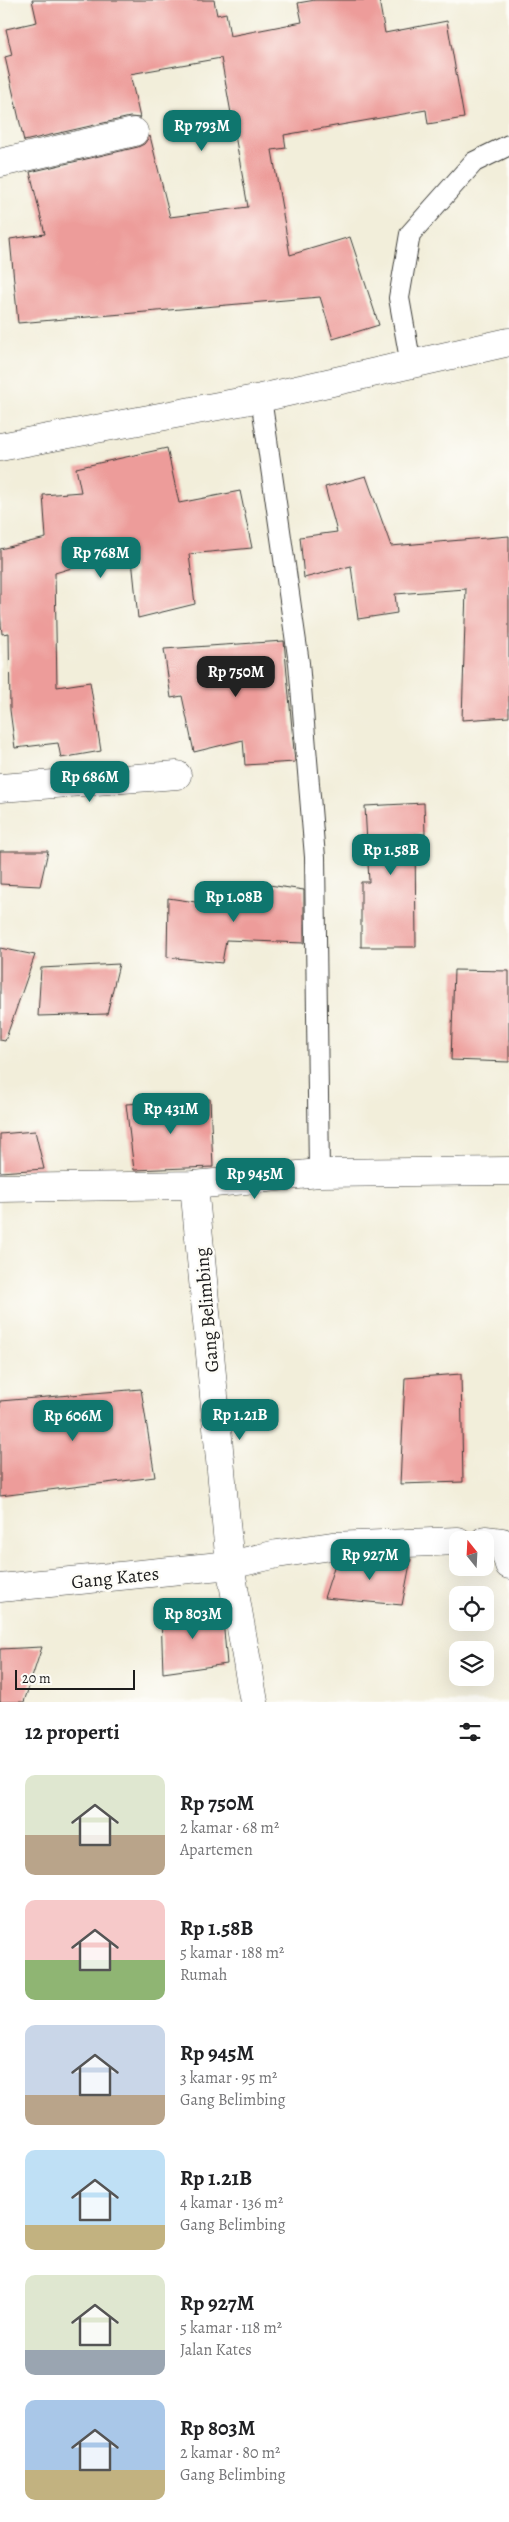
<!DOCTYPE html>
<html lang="id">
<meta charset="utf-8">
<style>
body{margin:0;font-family:Alegreya,serif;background:#f6f6f6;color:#202124;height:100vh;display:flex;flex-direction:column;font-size:19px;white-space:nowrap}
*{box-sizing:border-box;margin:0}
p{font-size:16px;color:#757577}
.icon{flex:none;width:28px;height:28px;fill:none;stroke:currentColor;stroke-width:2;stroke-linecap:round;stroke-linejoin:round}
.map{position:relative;height:1702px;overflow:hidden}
.sheet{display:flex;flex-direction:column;background:#fff;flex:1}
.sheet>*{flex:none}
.needle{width:32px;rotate:342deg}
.fabs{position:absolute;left:449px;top:1531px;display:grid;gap:10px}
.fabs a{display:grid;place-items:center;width:45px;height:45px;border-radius:10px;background:#fff;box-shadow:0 5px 20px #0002;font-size:25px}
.scale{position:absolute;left:15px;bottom:12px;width:120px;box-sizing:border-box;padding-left:5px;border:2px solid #1c1c1c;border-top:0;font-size:14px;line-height:18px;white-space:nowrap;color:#1c1c1c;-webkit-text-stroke:4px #fdfcf7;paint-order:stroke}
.price{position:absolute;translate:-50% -42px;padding:0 11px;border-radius:10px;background:#0f766e;color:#fff;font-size:16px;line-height:32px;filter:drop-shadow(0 1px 2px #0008)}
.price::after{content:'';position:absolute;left:50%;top:30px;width:15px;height:11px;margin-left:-8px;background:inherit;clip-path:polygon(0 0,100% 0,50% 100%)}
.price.current{background:#222;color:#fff}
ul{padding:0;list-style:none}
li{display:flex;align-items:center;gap:15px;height:125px;padding:0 25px}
li span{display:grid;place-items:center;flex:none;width:140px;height:100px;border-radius:10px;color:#555}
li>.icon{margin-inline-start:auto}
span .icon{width:60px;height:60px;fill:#fffc;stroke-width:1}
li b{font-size:21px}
h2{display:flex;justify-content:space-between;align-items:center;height:60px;padding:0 25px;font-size:21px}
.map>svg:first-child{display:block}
</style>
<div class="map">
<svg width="509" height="1702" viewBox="0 0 509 1702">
<rect width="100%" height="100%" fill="#fdfcf7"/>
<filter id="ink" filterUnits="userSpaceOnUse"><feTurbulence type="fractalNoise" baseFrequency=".02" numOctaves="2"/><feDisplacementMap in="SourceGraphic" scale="10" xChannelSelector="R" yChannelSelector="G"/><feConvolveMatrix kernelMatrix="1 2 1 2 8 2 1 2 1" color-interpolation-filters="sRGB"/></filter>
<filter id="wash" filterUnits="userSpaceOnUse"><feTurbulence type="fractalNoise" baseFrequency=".0096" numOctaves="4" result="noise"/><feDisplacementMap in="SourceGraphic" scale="20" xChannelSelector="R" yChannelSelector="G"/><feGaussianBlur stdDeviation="1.12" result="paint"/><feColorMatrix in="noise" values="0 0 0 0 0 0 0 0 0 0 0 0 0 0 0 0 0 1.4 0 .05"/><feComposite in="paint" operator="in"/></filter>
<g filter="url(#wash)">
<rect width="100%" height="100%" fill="#f2eeda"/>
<g id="blocks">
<g fill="#ed9c9a">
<path d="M 32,0 L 214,0 L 217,15 L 226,13 L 230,36 L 302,22 L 298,3 L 315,0 L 379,0 L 385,33 L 447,21 L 464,118 L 428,124 L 426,110 L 284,135 L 286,148 L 272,150 L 290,255 L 350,237 L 379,325 L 333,339 L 320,297 L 18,323 L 10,239 L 45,234 L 30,172 L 138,147 L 144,144 L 150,136 L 170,217 L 248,207 L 221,58 L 130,74 L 140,118 L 130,117 L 24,141 L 5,57 L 12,55 L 6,29 L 37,22 Z"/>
<path d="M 167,448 L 179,503 L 240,491 L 252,548 L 189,554 L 195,604 L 138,618 L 131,550 L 55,573 L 57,687 L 90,682 L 101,751 L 61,758 L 58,743 L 15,748 L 10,710 L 9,633 L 2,634 L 0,612 L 0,549 L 46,538 L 43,495 L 81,492 L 76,468 Z"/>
<path d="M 366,476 L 391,546 L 509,536 L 509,717 L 462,720 L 466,589 L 395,594 L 397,613 L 358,619 L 351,566 L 304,578 L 300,537 L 337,532 L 325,487 Z"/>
<path d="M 284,641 L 295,762 L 245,765 L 243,740 L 194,752 L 182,696 L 171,698 L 164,649 Z"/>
<path d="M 424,803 L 425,834 L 415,834 L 416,947 L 361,947 L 361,882 L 369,882 L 365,806 Z"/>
<path d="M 0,851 L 48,851 L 40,886 L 0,884 Z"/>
<path d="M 255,883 L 304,890 L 304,943 L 226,940 L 222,963 L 167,957 L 168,898 L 251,910 Z"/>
<path d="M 0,948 L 35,955 L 5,1041 L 0,1040 Z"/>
<path d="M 119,964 L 107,1014 L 38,1016 L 41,968 Z"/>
<path d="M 454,970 L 509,971 L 509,1062 L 451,1060 Z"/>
<path d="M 210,1099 L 213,1167 L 134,1170 L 126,1104 Z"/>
<path d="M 35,1131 L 44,1169 L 0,1172 L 0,1134 Z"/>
<path d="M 461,1374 L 463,1482 L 400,1484 L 405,1378 Z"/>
<path d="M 141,1389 L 155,1477 L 0,1496 L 0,1401 Z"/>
<path d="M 411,1559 L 402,1605 L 324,1598 L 336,1561 Z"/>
<path d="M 222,1609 L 227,1664 L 163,1673 L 161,1614 Z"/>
<path d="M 42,1647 L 24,1702 L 0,1702 L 0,1649 Z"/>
</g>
</g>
</g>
<g filter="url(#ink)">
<use href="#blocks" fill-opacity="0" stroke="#3c3c38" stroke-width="1"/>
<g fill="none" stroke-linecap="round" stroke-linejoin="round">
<defs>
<g id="lane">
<path d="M 411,365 L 399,298 L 410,234 L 474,162 L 509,145"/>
<path d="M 261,398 L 299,663 L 315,857 L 319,1173"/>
</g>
<g id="street">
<path d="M 0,163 L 134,132"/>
<path d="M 0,447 L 261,398 L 509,342"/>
<path d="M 0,788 L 177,775"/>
<path d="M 194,1185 L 230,1565 L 254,1702"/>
<path d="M 0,1188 L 194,1185 L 319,1173 L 509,1171"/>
<path d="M 485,1540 L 502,1542 L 509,1565"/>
<path d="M 0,1588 L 230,1565 L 277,1554 L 332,1546 L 458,1541"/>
</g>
</defs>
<use href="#lane" stroke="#3c3c38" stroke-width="22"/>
<use href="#street" stroke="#3c3c38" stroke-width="29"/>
<use href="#lane" stroke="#fff" stroke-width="20"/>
<use href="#street" stroke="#fff" stroke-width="28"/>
</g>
</g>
<g text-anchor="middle" stroke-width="5" stroke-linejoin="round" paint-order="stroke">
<g font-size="19" fill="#1c1c1c" stroke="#fdfcf7">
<text transform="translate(206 1310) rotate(-95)" y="7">Gang Belimbing</text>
<text transform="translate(115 1577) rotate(-6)" y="7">Gang Kates</text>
</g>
</g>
</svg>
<div class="fabs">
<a><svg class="needle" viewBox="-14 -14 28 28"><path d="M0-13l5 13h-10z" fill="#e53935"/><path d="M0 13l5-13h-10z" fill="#757577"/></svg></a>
<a><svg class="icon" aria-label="locate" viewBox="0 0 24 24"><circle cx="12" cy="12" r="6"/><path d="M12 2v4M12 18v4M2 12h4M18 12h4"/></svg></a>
<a><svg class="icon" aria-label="layers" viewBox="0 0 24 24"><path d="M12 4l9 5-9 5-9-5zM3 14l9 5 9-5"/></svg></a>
</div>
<div class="scale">20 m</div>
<b class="price" style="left:202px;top:152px">Rp 793M</b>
<b class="price" style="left:101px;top:579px">Rp 768M</b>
<b class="price current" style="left:236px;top:698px">Rp 750M</b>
<b class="price" style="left:90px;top:803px">Rp 686M</b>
<b class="price" style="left:391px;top:876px">Rp 1.58B</b>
<b class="price" style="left:234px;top:923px">Rp 1.08B</b>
<b class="price" style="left:171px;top:1135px">Rp 431M</b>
<b class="price" style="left:255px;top:1200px">Rp 945M</b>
<b class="price" style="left:240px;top:1441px">Rp 1.21B</b>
<b class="price" style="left:73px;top:1442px">Rp 606M</b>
<b class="price" style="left:370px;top:1581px">Rp 927M</b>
<b class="price" style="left:193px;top:1640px">Rp 803M</b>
</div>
<section class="sheet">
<h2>12 properti<svg class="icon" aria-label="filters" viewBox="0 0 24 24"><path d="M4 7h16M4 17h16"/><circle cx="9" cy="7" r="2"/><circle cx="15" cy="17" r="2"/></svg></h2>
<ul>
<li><span style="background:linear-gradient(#dfe7d0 60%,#b9a48a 0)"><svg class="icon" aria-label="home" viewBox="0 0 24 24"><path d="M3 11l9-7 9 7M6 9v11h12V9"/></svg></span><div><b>Rp 750M</b><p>2 kamar · 68 m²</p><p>Apartemen</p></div></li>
<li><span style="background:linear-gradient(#f6c9c9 60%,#8fb573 0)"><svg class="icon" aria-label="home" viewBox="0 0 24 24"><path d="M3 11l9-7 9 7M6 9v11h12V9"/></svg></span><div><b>Rp 1.58B</b><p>5 kamar · 188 m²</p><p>Rumah</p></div></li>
<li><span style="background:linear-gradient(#c9d6e8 70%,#b9a48a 0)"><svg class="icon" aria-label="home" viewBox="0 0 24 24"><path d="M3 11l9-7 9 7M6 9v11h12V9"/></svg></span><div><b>Rp 945M</b><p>3 kamar · 95 m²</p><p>Gang Belimbing</p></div></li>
<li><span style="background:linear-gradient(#bfe0f5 75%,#c2b280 0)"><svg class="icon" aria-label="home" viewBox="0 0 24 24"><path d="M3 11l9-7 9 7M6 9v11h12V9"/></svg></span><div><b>Rp 1.21B</b><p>4 kamar · 136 m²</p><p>Gang Belimbing</p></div></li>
<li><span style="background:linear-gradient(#dfe7d0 75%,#9aa5b1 0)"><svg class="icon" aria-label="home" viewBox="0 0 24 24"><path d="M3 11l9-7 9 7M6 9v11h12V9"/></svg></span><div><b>Rp 927M</b><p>5 kamar · 118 m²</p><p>Jalan Kates</p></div></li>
<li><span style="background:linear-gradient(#a9c7e8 70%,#c2b280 0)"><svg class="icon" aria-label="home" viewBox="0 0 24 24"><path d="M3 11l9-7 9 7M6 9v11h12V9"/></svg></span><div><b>Rp 803M</b><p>2 kamar · 80 m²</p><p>Gang Belimbing</p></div></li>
</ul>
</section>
